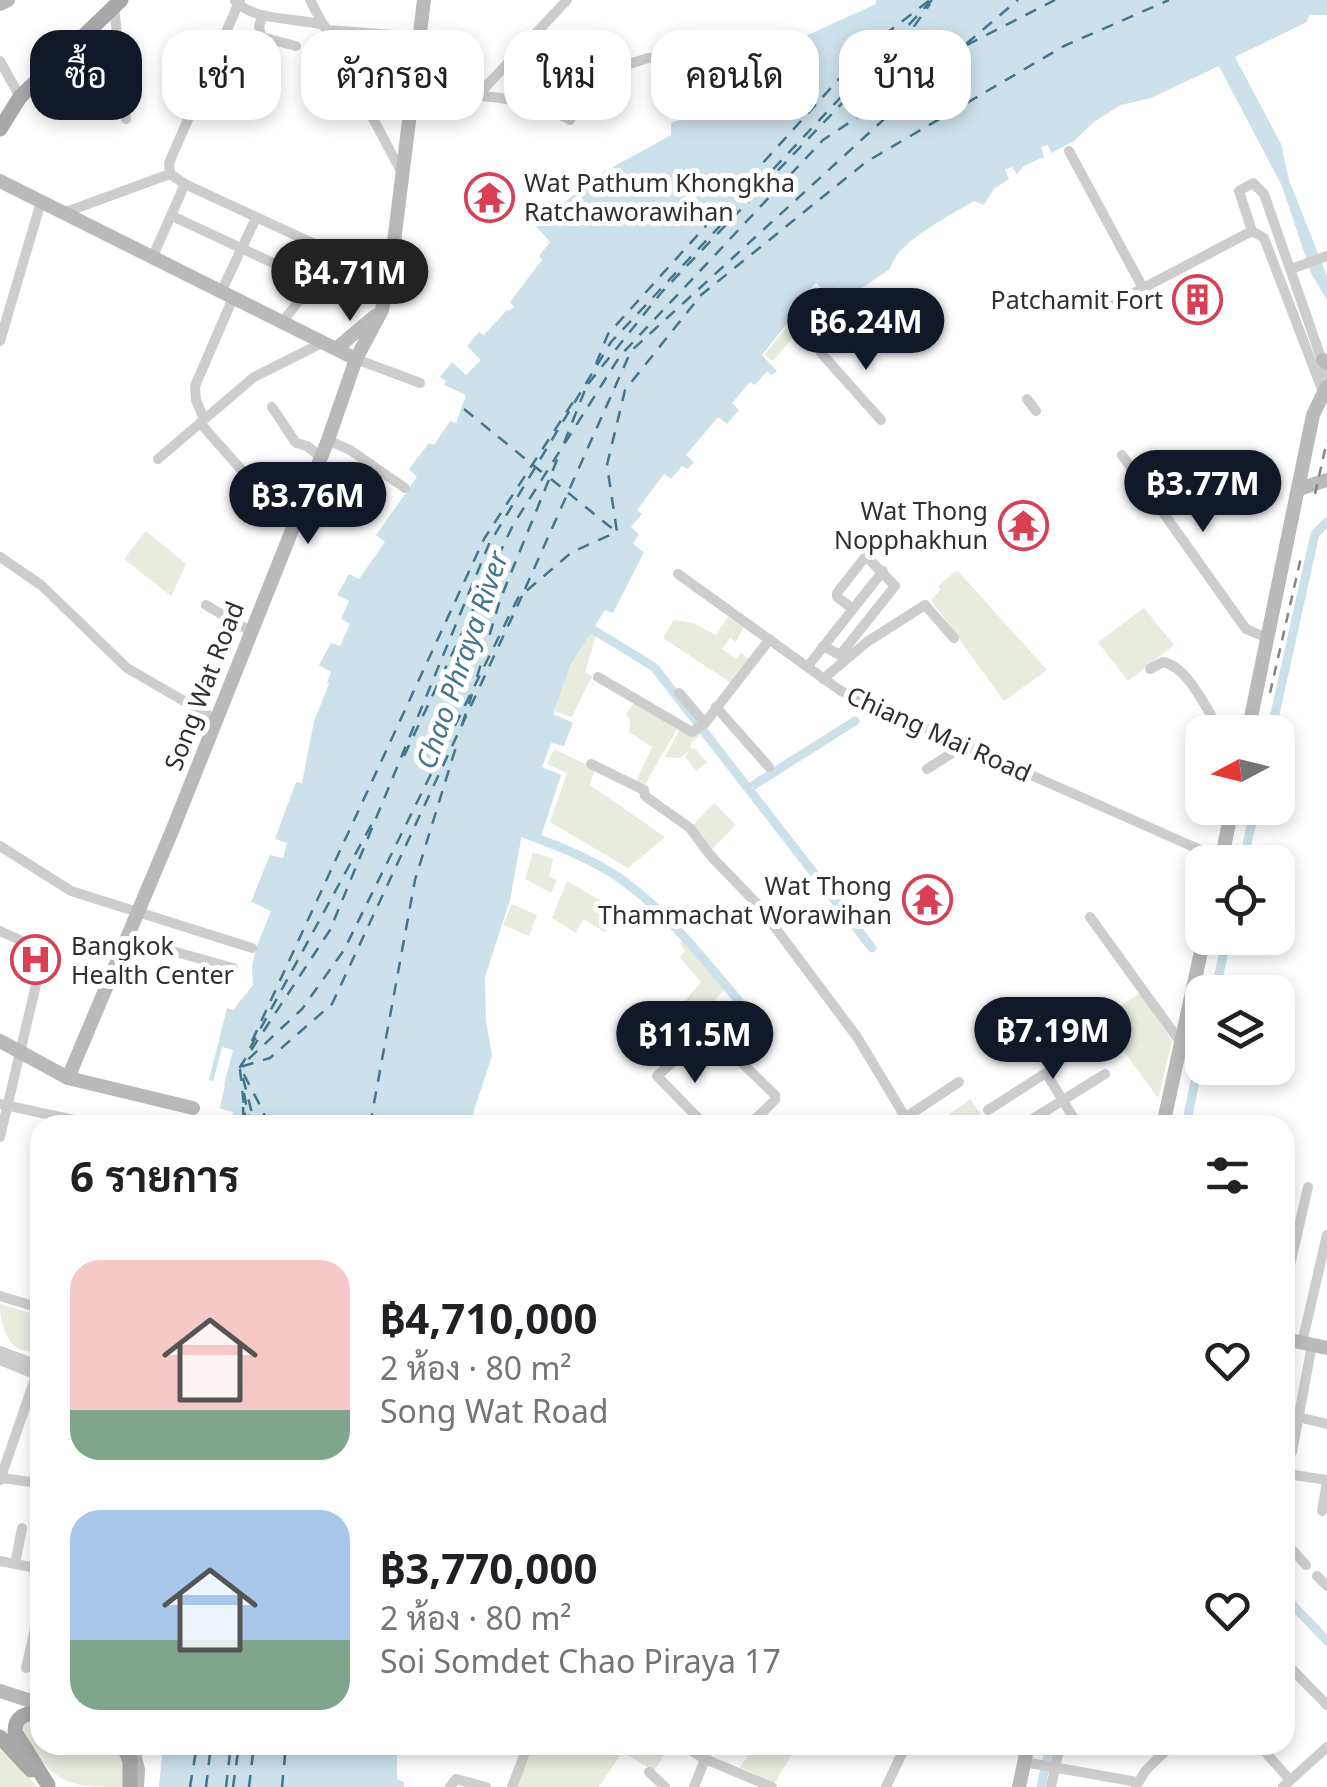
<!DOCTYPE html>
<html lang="th">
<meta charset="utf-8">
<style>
body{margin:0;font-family:"Noto Sans",Sarabun,sans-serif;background:#f2f2f2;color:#202124;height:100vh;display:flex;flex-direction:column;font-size:38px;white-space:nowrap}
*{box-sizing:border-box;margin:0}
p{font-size:32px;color:#757577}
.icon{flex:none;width:55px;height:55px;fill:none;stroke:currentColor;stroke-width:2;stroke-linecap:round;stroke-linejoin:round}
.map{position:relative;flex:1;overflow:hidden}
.sheet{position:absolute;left:30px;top:1115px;width:1265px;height:640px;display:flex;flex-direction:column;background:#fff;border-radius:30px;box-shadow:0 5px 15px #0003}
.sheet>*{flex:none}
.guide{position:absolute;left:30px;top:30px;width:1268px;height:90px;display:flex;gap:20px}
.needle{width:65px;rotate:263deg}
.tools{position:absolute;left:1185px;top:715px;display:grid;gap:20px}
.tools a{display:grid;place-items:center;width:110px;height:110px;border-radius:20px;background:#fff;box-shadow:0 5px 15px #0003;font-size:50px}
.price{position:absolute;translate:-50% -85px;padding:0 22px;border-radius:35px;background:#111827;color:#fff;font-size:32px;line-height:65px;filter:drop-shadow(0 2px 5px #0008)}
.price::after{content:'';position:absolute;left:50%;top:60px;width:30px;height:22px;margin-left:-15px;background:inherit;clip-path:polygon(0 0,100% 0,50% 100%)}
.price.current{background:#222;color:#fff}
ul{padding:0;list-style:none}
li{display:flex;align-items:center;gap:30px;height:250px;padding:0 40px}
li span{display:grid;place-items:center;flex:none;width:280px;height:200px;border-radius:30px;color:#555}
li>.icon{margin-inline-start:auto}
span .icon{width:120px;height:120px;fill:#fffc;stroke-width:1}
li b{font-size:42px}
h2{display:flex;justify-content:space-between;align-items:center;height:120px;padding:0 40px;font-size:42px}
.pill{padding:0 35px;border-radius:30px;background:#fff;box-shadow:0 5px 15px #0003;font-size:35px;line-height:90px}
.pill.current{background:#111827;color:#fff}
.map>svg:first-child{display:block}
</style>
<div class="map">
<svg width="1327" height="1787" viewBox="0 0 1327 1787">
<rect width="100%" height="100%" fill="#fff"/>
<g fill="#e7ecdf">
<path d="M 796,315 L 809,330 L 800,337 L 795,335 L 773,361 L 764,355 Z"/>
<path d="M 146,531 L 186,564 L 171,596 L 124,559 Z"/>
<path d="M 957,570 L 1047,670 L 1004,701 L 931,600 L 940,590 L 938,586 Z"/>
<path d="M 1144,608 L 1174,645 L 1128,681 L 1098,642 Z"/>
<path d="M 728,617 L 744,626 L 736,642 L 730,638 L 722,649 L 736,659 L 741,653 L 750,660 L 731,683 L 663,638 L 674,620 L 693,623 L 716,635 Z"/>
<path d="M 592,629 L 597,632 L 585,672 L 592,676 L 572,717 L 554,711 L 571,664 Z"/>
<path d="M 634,702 L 677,729 L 644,786 L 636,782 L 652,747 L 629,732 L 630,720 L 626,715 Z"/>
<path d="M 680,729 L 700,730 L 702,733 L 691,743 L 691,749 L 694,748 L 707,762 L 696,771 L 685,757 L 689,751 L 680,758 L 665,757 Z"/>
<path d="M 554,749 L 595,769 L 590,785 L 665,837 L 628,868 L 550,822 L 567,773 L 547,764 Z"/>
<path d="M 714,803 L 736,825 L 711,850 L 692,826 Z"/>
<path d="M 533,852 L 553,859 L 549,876 L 557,880 L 551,893 L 525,879 Z"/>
<path d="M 567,881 L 617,910 L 605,932 L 583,919 L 576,933 L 552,918 Z"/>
<path d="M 512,904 L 537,915 L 529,936 L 503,925 Z"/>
<path d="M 683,939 L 726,989 L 701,1013 L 707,1021 L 688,1044 L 667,1022 L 701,982 L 680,957 L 685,951 L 680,943 Z"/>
<path d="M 1140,993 L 1172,1041 L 1158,1098 L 1101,1020 Z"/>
<path d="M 970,1099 L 989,1125 L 935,1125 Z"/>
<path d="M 0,1304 L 40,1316 L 39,1348 C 11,1362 0,1325 0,1304 Z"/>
<path d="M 40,1720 L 40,1745 L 114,1745 L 123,1759 L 123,1787 C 78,1787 63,1787 37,1756 C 30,1746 24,1738 23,1726 L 27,1721 Z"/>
<path d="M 529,1745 L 670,1745 L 654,1771 L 622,1752 L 599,1787 L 515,1787 Z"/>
<path d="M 756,1745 L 797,1745 L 775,1783 L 740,1767 Z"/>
<path d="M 0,1749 L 38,1787 L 0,1787 Z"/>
</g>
<g fill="#cde1ea">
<path d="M 876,0 L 1327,0 L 1327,15 L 1309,15 L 1307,22 L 1235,57 L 1281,144 L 1289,180 L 1327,276 L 1327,300 L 1311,273 L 1282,186 L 1219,66 L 1151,98 L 1121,105 L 1095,121 L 1074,141 L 1051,153 L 1048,145 L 1041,147 L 1044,157 L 1024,166 L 1017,174 L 1012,167 L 1005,170 L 1009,179 L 994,189 L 984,205 L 974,201 C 950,216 896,242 890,269 L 850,296 L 838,287 L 829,295 L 816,283 L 789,310 L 794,315 L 762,355 L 777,371 L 772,375 L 767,371 L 755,385 L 750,382 L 732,403 L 739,410 L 727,424 L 718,417 L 686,455 L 694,462 L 688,469 L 682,466 L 671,479 L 664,474 L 637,510 L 642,514 L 631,527 L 639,534 L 633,544 L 644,552 L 613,613 L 605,610 L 571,664 L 553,714 L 573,723 L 564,746 L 551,743 L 542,767 L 561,775 L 541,836 L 522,834 L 510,900 L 485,977 L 486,1021 L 492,1056 L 469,1125 L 216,1125 L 225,1085 L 209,1080 L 227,1008 L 233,1010 L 253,985 L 252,967 L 256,948 L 271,911 L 251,902 L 270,855 L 283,858 L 287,843 L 275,839 L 296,782 L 302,783 L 314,721 L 329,684 L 327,683 L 331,672 L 319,665 L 331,643 L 340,646 L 350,624 L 341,619 L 349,601 L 337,595 L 349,574 L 359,579 L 385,542 L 376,535 L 417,477 L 409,469 L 429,443 L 434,445 L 450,421 L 456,423 L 466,395 L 444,385 L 446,381 L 440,377 L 452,362 L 466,375 L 481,360 L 467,346 L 479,332 L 484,335 L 507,310 L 509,311 L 514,307 L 510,302 L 542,260 L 539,256 L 550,242 L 535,225 L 607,169 L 616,182 L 620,179 L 613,167 L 671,135 L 671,123 L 715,108 L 734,94 L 723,91 L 722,84 L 746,80 L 744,64 L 876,4 Z"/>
<path d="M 163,1745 L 397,1745 L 397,1779 L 404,1782 L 404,1787 L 159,1787 Z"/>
</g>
<path fill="#fff" d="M 222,1047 L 233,1050 L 218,1108 L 233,1112 L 230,1125 L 212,1120 L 219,1088 L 212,1086 Z"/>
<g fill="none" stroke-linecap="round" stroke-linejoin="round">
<g stroke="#cde1ea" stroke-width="9">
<path d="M 592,629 L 654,667 L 872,948"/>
<path d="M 1271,732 L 1315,534 L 1327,522"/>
<path d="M 749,788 L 855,721"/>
<path d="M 515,830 C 550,843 590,857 621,879 C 672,915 714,973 755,1020"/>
<path d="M 1243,862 L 1255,808"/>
<path d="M 1215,992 L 1227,938"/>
<path d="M 1186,1125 L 1202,1048"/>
<path d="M 1285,1597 L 1327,1641"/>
<path d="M 1041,1787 L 1050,1745"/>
</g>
<g stroke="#43758d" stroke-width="2.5" stroke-dasharray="12 10" stroke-linecap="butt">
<path d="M 932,0 L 611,342 L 489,544 L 330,930 L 240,1067 L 302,1009 L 344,950 L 518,598 L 572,552 L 617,532 L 607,465 L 625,390 L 701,295 L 866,162 L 1064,46 L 1169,0"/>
<path d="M 966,44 L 1018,0"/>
<path d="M 596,364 L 608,334 L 867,48 L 930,0"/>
<path d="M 588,384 L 661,293 L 910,32 L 930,4"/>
<path d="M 464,409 L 544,474"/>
<path d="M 564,443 L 587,385"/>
<path d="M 551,479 L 614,530"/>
<path d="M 525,589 L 631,351 L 953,56"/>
<path d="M 477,677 L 500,600 L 559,455"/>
<path d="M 462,725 L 472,694"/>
<path d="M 404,756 L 513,525 L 620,356 L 823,140 L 967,45 L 1055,0"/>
<path d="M 252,1041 L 484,539 L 573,402"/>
<path d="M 250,1048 L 375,818"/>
<path d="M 240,1069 L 246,1125"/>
<path d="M 243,1078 L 255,1125"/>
<path d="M 244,1093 L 250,1125"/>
<path d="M 243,1107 L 244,1125"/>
<path d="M 231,1120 L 242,1123"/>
<path d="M 266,1125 L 264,1113 L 240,1067 L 270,1058 L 332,1004 L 522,596"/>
<path d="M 370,1125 L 415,880 L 456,747"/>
<path d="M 190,1787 L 197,1745"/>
<path d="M 206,1787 L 211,1745"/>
<path d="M 226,1787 L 231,1745"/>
<path d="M 233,1787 L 239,1745"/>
<path d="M 249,1787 L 254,1745"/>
<path d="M 282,1787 L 286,1745"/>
</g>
<g stroke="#cdcdcd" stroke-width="10">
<path d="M 310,0 L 403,175"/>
<path d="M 235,1 C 253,21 298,18 324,25"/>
<path d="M 114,6 L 126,119"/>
<path d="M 263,15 L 259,26 L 261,37 L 296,46"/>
<path d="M 327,30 L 420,37"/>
<path d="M 0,61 L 20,97"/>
<path d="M 412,93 C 459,94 530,94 570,120"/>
<path d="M 479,94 L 567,0"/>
<path d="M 562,116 L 571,82 L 648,58 L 661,57"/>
<path d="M 1069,151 L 1143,288"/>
<path d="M 170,174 L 185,184 L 390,279"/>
<path d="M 170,174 L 169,163 L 240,0"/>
<path d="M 63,213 L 170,174"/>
<path d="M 172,216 L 314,282"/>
<path d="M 152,258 L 185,184"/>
<path d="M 1291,269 L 1327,256"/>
<path d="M 221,292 L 256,218"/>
<path d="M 1107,307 L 1252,231"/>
<path d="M 283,321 L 314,282 L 329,253"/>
<path d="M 0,341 L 41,202"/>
<path d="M 821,353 L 881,420"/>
<path d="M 356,359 L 420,383"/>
<path d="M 1323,392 L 1264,238 L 1252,231 L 1239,191 L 1253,183 L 1264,194 L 1327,375"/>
<path d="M 1027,399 L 1036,411"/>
<path d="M 272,407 L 296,443 L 307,446 L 321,457"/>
<path d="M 204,419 L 196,400 L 195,386 L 233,298"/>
<path d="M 200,423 L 270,502 L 297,515"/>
<path d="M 328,440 L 350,450 L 405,488"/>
<path d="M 1122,455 L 1246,629 L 1267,638"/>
<path d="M 158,459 L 254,377 L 324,342"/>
<path d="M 0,557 L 41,585 L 127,668 L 215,719"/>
<path d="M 678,574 L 841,691 L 1221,859"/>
<path d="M 206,605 L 250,631"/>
<path d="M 823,646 L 840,655 L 895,586 L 866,556 L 837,593 L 837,597 L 852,608"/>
<path d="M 808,666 L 883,571"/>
<path d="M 1150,669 L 1163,662 C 1189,667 1207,711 1221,732"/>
<path d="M 598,677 L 692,732 L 705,723 L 770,639"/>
<path d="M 823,679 L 867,642 L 925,605 L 954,638"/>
<path d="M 679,693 L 705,723"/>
<path d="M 716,707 L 769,767"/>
<path d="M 591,764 L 644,790 L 645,796 L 690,828 L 710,855 L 759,906 L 857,1037 L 910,1125"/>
<path d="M 927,769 L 955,751 L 960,744"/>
<path d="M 0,846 L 71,891 L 252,948"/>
<path d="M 1090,917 L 1181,1043"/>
<path d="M 0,931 L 44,951 L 0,1137"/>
<path d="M 126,938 L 233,968"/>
<path d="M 0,1104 L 97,1125"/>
<path d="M 988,1110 L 1046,1073 L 1078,1125"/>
<path d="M 705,1125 L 657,1076 L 708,1030 L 775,1095 L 775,1100 L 749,1125"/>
<path d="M 894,1125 L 959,1082"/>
<path d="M 1023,1125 L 1105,1074"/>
<path d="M 1285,1287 L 1308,1187"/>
<path d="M 0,1296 L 40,1308"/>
<path d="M 1302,1343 L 1327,1235"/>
<path d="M 0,1351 L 40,1366"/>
<path d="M 0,1360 L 34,1374"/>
<path d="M 1285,1414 L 1327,1424"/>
<path d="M 1292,1452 L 1312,1345"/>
<path d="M 1294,1475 L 1327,1480"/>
<path d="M 1,1478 L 40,1483"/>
<path d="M 0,1480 L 40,1364"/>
<path d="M 1322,1511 L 1327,1482"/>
<path d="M 1285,1542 L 1306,1565"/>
<path d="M 0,1561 L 40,1569"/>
<path d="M 15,1564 L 22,1528"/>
<path d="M 1317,1576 L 1327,1586"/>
<path d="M 1285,1662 L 1327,1705"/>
<path d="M 26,1668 L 40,1607"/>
<path d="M 682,1745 L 705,1759 L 772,1787"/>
<path d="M 1259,1745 L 1290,1780"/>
<path d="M 1024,1762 L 1137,1782"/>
<path d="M 649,1772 L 665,1787"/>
<path d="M 1136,1786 L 1146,1770 L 1172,1745"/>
<path d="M 450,1787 L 456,1779 L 486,1787"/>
<path d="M 512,1787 L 528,1745"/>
<path d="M 694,1787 L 705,1759"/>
<path d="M 886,1787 L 904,1749 L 897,1745"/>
<path d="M 1051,1787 L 1060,1745"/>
<path d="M 1283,1787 L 1327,1747"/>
</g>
<g stroke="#bababa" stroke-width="14">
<path d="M 0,4 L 8,0"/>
<path d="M 0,181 L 356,359"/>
<path d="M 337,348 L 375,316"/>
<path d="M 1323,360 L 1327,363"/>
<path d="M 1299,489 L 1327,480"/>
<path d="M 1248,732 L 1313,415 L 1327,386"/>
<path d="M 1221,862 L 1232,808"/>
<path d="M 0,1041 L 68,1078 L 193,1108"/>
<path d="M 68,1078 L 172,831 L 328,440 L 356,359 L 382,310 L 392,258 L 424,0"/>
<path d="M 1163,1125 L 1204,938"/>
<path d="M 1285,1339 L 1327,1348"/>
<path d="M 0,1691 L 40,1704"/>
<path d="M 132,1745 L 138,1770 L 137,1787"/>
<path d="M 1019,1787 L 1028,1745"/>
</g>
<g stroke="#a8a8a8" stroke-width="15">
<path d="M 0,129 L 20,97 L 121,0"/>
<path d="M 40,1714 C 26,1712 15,1716 15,1732 L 48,1785"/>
<path d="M 0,1737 L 31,1770"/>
<path d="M 123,1745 L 130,1761 L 130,1787"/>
</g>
<g stroke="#858585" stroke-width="2.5" stroke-dasharray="10 8" stroke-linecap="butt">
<path d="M 1315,494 L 1327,441"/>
<path d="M 1270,693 L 1302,553"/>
</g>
</g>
<defs>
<symbol id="temple-ring" viewBox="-11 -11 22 22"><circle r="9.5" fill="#fff" stroke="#d94055" stroke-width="1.5"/><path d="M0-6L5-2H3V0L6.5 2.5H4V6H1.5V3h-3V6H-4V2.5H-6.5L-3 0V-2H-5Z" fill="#d94055"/></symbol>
<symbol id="building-ring" viewBox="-11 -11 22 22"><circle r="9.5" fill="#fff" stroke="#d94055" stroke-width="1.5"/><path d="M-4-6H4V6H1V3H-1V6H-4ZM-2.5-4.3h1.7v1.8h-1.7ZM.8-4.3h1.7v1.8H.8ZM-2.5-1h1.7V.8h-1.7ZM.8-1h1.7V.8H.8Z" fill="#d94055"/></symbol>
<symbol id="hospital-ring" viewBox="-11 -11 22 22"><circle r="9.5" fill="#fff" stroke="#d94055" stroke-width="1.5"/><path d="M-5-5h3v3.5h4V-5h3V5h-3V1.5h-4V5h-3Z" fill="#d94055"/></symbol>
</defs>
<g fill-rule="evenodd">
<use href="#temple-ring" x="462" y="170" width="55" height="55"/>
<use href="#building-ring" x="1170" y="272" width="55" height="55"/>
<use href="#temple-ring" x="996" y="498" width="55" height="55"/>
<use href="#temple-ring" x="900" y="872" width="55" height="55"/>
<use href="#hospital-ring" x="8" y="932" width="55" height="55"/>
</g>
<g text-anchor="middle" stroke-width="10" stroke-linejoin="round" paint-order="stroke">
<g font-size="25" fill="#303030" stroke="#fff" text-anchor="end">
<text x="524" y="192" text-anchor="start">Wat Pathum Khongkha<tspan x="524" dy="29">Ratchaworawihan</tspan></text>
<text x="1163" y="309">Patchamit Fort</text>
<text x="988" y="520">Wat Thong<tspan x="988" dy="29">Nopphakhun</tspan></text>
<text x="892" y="895">Wat Thong<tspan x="892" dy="29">Thammachat Worawihan</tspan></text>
<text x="71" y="955" text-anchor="start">Bangkok<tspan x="71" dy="29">Health Center</tspan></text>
</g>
<g font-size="25" fill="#303030" stroke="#fff">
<text transform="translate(204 686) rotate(-69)" y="9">Song Wat Road</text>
<text transform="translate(939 734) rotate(24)" y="9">Chiang Mai Road</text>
</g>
<g font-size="28" font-style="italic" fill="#43758d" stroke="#fff">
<text transform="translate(462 660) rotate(-71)" y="10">Chao Phraya River</text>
</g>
</g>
</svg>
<div class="tools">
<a><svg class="needle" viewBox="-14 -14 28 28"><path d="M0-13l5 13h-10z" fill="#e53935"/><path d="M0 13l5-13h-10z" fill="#757577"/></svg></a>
<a><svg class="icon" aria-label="locate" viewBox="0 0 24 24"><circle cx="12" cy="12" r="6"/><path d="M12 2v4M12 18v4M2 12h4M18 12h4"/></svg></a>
<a><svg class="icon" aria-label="layers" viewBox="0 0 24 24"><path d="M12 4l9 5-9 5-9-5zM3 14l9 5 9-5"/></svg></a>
</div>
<b class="price current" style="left:350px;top:324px">฿4.71M</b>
<b class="price" style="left:866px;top:373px">฿6.24M</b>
<b class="price" style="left:1203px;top:535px">฿3.77M</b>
<b class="price" style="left:308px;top:547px">฿3.76M</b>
<b class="price" style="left:1053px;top:1082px">฿7.19M</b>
<b class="price" style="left:695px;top:1086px">฿11.5M</b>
<div class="guide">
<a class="pill current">ซื้อ</a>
<a class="pill">เช่า</a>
<a class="pill">ตัวกรอง</a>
<a class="pill">ใหม่</a>
<a class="pill">คอนโด</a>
<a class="pill">บ้าน</a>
</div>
<section class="sheet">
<h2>6 รายการ<svg class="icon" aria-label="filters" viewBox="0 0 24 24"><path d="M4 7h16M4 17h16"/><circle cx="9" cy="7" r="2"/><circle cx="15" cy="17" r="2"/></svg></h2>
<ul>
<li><span style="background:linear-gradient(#f6c9c9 75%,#7fa58c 0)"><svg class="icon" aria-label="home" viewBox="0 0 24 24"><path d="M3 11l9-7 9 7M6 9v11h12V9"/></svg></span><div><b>฿4,710,000</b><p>2 ห้อง · 80 m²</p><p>Song Wat Road</p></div><svg class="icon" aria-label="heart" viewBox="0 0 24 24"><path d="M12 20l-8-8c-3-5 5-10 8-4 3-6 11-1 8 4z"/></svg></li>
<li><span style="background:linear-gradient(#a9c7e8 65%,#7fa58c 0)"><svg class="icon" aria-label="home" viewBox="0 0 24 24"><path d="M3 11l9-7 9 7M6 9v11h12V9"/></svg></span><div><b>฿3,770,000</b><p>2 ห้อง · 80 m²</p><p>Soi Somdet Chao Piraya 17</p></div><svg class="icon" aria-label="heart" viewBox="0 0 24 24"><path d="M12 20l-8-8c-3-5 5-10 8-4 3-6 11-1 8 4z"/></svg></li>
</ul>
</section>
</div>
